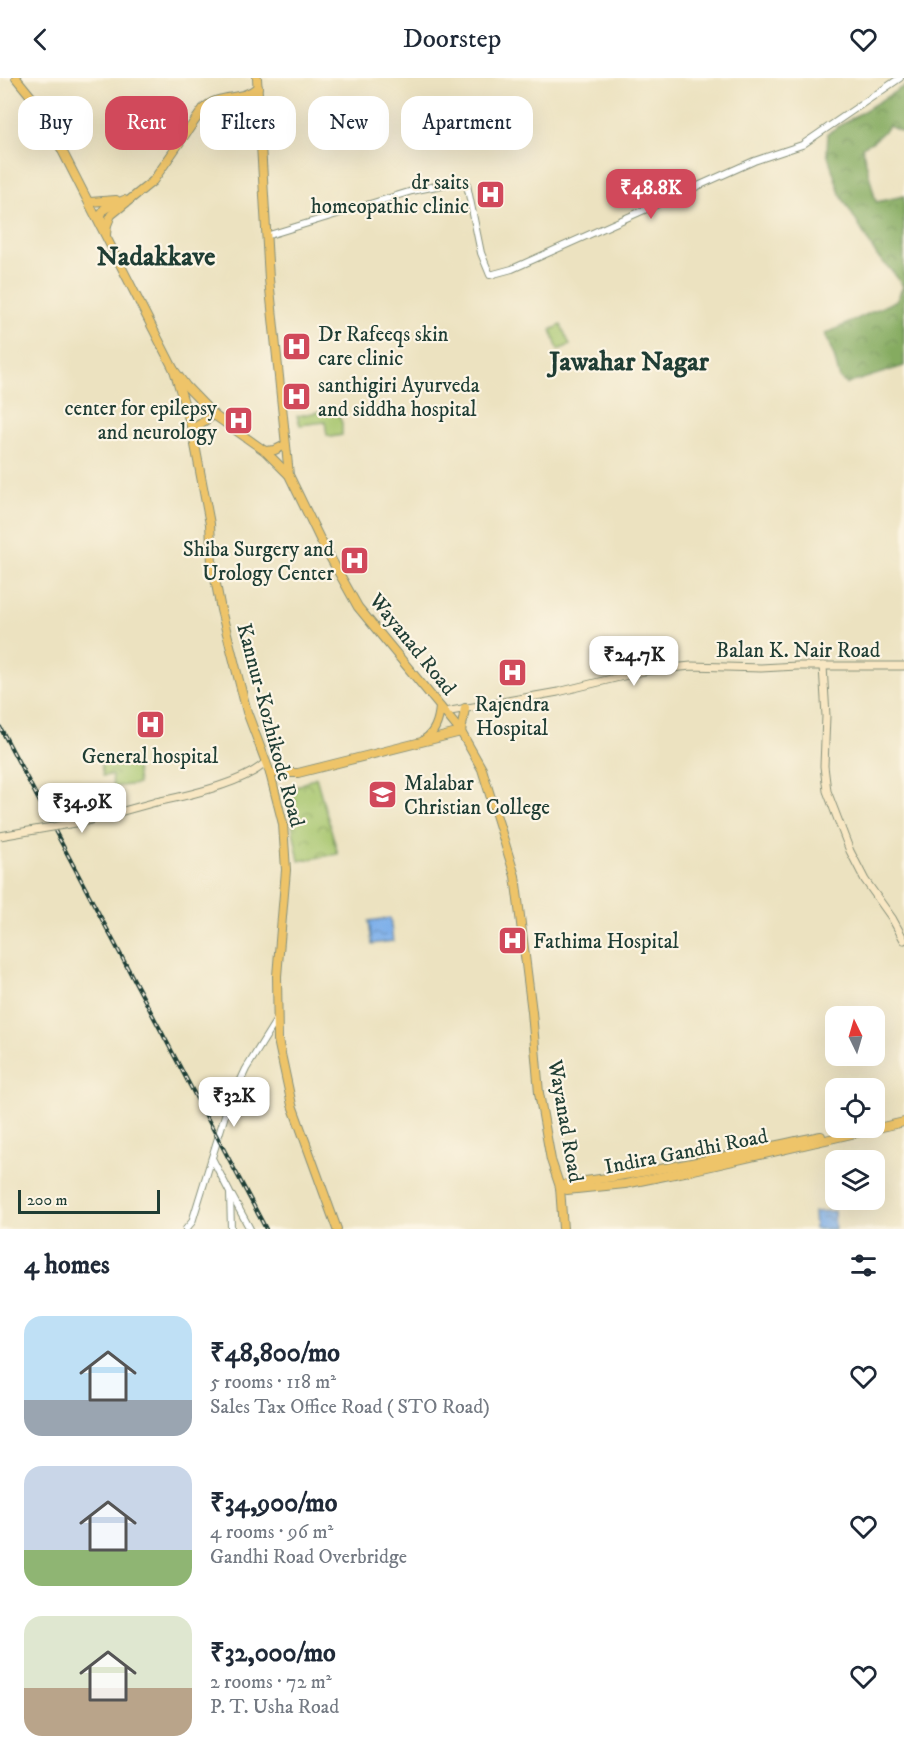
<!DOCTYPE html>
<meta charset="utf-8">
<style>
body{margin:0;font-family:"IM FELL DW Pica",serif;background:#f2f2f3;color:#1f2937;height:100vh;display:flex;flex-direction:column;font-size:22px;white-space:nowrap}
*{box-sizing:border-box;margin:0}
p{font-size:20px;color:#747a83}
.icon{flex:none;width:33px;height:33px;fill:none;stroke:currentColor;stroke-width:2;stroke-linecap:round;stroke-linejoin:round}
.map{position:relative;height:1151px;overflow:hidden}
.panel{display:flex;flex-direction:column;background:#fff;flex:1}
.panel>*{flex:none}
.banner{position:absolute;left:18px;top:18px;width:600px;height:54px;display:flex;gap:12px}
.needle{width:39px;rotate:355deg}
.tools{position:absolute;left:825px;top:928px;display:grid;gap:12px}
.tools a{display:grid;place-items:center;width:60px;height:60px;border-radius:12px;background:#fff;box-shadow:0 6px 24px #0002;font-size:30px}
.scale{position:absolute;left:18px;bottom:15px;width:142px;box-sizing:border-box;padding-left:6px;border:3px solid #1f3d34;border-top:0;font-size:16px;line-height:21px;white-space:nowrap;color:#1f3d34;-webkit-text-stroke:4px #fcf5e5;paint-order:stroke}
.price{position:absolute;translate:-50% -51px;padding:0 14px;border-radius:12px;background:#fff;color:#222;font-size:20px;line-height:39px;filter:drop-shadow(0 2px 3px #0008)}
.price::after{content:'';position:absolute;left:50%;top:36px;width:18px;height:14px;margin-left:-9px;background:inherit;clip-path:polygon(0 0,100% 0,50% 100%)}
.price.selected{background:#d1495b;color:#fff}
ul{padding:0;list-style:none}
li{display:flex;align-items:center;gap:18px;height:150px;padding:0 24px}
li span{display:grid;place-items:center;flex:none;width:168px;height:120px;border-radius:18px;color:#555}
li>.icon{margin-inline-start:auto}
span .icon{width:72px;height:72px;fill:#fffc;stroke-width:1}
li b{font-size:26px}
h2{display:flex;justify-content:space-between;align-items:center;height:72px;padding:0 24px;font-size:26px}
.chip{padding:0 21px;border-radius:18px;background:#fff;box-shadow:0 6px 24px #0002;font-size:21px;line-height:54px}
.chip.selected{background:#d1495b;color:#fff}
header{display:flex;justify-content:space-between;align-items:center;height:78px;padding:0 24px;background:#fff;font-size:27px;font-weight:600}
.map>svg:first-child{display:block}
</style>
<header><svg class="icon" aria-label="back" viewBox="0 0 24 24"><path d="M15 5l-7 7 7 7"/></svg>Doorstep<svg class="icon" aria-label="heart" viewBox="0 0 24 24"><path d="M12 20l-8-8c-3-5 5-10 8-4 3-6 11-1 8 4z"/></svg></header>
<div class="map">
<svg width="904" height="1151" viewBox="0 0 904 1151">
<defs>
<pattern id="forest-crowns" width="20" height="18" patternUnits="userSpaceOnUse" patternTransform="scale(1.5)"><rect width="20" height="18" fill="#85ab61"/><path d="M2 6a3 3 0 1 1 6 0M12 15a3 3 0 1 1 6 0" fill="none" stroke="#6c8c51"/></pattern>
<pattern id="park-crowns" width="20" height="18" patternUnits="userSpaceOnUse" patternTransform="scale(1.5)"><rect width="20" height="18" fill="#a7c66e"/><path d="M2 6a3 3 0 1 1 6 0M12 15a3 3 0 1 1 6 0" fill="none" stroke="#87a25b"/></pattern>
<pattern id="water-ripples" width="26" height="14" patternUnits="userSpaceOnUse" patternTransform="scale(1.5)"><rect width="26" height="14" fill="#7fb0ea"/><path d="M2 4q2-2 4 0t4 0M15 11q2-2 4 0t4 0" fill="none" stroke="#6790be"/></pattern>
</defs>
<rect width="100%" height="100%" fill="#fcf5e5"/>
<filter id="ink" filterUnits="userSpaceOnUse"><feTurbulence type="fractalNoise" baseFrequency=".0167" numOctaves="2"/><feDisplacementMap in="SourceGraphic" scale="12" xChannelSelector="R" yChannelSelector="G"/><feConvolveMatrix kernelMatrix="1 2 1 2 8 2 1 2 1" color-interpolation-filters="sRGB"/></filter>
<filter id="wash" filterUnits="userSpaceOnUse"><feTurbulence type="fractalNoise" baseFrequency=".008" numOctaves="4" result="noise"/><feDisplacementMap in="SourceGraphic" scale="24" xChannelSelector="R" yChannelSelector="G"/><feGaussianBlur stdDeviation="1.35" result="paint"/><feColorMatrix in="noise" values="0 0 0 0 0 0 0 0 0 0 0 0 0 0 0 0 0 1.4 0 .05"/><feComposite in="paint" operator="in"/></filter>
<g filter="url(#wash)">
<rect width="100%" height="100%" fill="#ece2c0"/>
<path fill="url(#forest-crowns)" stroke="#52744a" stroke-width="1.5" d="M 904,8 L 904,55 L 889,48 L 874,63 L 862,69 L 876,124 L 904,118 L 904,288 L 847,306 L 840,301 L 834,278 L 825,256 L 897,222 L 903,208 L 893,194 L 877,178 L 840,116 L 827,75 L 828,55 Z"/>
<g fill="url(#park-crowns)" stroke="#638251" stroke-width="1.5">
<path d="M 135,681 L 138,706 L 113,709 L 112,697 L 103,698 L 101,686 Z"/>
<path d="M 316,699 L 338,776 L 299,783 L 287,722 L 296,709 Z"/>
</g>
<g fill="#a7c66e" stroke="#638251" stroke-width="1.5">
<path d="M 561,247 L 570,267 L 558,272 L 551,252 Z"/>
<path d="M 322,333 L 327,336 L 338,336 L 342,345 L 342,357 L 331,359 L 327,357 L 325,344 L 300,347 L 297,338 Z"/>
</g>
<g fill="url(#water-ripples)" stroke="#4f768f" stroke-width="1.5">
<path d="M 390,840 L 393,863 L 372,866 L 369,843 Z"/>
<path d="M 834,1133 L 835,1151 L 815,1151 L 814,1134 Z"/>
</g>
</g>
<g filter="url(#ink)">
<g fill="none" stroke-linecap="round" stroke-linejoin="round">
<defs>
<g id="tertiary">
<path d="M 266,158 L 412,113 L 466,102 L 481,175 L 490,197 L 512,191 L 754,83 L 802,67 L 900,0"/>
<path d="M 212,1080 L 230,1115 L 231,1151"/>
<path d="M 232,1118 L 250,1151"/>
<path d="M 186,1151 L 192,1144 L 226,1034 L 246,991 L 277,941"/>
</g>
<g id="secondary">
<path d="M 823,588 L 826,638 L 824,688 L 827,713 L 850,773 L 865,802 L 892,840 L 904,862"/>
<path d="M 445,634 L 558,614 L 644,593 L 691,588 L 761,590 L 797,588 L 904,588"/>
<path d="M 156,724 C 186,718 245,705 266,684"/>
</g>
<g id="primary">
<path d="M 16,0 L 38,27 L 45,39 L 174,292 L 186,308 L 214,337 L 265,373 L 288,396"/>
<path d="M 257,0 L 269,201 L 289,397 L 320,461 L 358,529 L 461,654 L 482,691 L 515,798 L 532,934 L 539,1015 L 551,1082 L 560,1109 L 563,1151"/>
<path d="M 90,124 L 116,122"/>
<path d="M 102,146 L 101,137 L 104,131 L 124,122"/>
<path d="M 106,157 L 107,147 L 111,137 L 153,103 L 203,31 C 221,14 241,24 258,9"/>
<path d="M 174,292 L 192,351 L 210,446 L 212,485 L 221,532 L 247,634 L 270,695 L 283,746 L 286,792 L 277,898 L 278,962 L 292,1027 L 337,1151"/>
<path d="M 192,351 L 214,337"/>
<path d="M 265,373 L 275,372 L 285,367"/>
<path d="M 461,654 L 465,630"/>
<path d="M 425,661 C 436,654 439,641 440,629"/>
<path d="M 270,695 L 298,695 L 461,654"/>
<path d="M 560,1109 L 567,1112 L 625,1106 L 694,1092 L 904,1044"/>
<path d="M 560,1109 L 569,1105 C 654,1095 737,1075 821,1058"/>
</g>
</defs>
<use href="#tertiary" stroke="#86907a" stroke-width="8"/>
<use href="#secondary" stroke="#86907a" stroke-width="9"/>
<use href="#primary" stroke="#86907a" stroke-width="10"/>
<use href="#tertiary" stroke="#fff" stroke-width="6"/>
<use href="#secondary" stroke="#f8e7c3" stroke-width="7"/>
<use href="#primary" stroke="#eec469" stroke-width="8"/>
<defs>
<path id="rail" d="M 0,649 L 266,1151"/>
</defs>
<use href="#rail" stroke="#1f3d34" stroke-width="4"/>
<use href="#rail" stroke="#fcf5e5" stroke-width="1.5" stroke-dasharray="4.5" stroke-linecap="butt"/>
<defs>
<path id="secondary-bridge" d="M 0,758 L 87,743 L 156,724"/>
</defs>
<use href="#secondary-bridge" stroke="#86907a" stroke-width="9" stroke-linecap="butt"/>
<use href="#secondary-bridge" stroke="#f8e7c3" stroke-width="7"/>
</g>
</g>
<defs>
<symbol id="hospital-square" viewBox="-11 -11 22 22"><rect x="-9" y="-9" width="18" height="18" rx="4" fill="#d1495b" stroke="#fcf5e5"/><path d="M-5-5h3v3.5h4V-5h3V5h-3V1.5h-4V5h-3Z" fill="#fff"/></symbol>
<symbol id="university-square" viewBox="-11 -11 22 22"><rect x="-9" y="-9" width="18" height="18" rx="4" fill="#d1495b" stroke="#fcf5e5"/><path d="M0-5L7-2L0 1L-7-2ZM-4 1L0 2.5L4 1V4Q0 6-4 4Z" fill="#fff"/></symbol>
</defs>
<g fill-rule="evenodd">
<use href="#hospital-square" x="474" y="100" width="33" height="33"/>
<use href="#hospital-square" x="280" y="252" width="33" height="33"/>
<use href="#hospital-square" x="280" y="302" width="33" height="33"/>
<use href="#hospital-square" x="222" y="326" width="33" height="33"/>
<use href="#hospital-square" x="338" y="466" width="33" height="33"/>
<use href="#hospital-square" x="496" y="578" width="33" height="33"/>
<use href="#hospital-square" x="134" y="630" width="33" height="33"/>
<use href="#university-square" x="366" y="700" width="33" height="33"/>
<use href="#hospital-square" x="496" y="846" width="33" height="33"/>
</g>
<g text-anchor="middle" stroke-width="4.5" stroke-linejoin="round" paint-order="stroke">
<g font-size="21" fill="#1f3d34" stroke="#fcf5e5" text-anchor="start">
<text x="469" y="111" text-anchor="end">dr saits<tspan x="469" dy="24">homeopathic clinic</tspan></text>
<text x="318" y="263">Dr Rafeeqs skin<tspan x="318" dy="24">care clinic</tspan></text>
<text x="318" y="314">santhigiri Ayurveda<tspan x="318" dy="24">and siddha hospital</tspan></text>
<text x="217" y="337" text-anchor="end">center for epilepsy<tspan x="217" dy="24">and neurology</tspan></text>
<text x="334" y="478" text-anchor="end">Shiba Surgery and<tspan x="334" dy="24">Urology Center</tspan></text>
<text x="512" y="633" text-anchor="middle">Rajendra<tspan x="512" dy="24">Hospital</tspan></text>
<text x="150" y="685" text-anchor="middle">General hospital</text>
<text x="404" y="712">Malabar<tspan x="404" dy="24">Christian College</tspan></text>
<text x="533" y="870">Fathima Hospital</text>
</g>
<g font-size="21" fill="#1f3d34" stroke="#fcf5e5">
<text transform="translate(413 566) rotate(51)" y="7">Wayanad Road</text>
<text x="798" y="579">Balan K. Nair Road</text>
<text transform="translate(271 647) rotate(75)" y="7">Kannur-Kozhikode Road</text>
<text transform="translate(566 1043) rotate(80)" y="7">Wayanad Road</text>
<text transform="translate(686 1073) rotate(-11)" y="7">Indira Gandhi Road</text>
</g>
<g font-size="27" font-weight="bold" fill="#1f3d34" stroke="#fcf5e5">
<text x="156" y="187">Nadakkave</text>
<text x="629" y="292">Jawahar Nagar</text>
</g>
</g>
</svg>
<div class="tools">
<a><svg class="needle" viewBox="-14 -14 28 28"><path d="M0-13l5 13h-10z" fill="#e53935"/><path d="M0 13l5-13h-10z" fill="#747a83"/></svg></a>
<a><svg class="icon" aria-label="locate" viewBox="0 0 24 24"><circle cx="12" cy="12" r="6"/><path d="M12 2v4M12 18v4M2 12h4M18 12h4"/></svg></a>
<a><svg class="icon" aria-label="layers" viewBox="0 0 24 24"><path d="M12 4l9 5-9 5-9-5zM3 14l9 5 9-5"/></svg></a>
</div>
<div class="scale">200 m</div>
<b class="price selected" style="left:651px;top:142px">₹48.8K</b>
<b class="price" style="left:634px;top:609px">₹24.7K</b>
<b class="price" style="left:82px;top:756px">₹34.9K</b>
<b class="price" style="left:234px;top:1050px">₹32K</b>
<div class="banner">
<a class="chip">Buy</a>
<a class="chip selected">Rent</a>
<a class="chip">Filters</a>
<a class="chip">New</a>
<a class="chip">Apartment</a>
</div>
</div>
<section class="panel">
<h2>4 homes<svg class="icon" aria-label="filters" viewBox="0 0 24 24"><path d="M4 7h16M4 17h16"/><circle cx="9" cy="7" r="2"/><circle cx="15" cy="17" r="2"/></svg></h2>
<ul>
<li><span style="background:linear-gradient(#bfe0f5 70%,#9aa5b1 0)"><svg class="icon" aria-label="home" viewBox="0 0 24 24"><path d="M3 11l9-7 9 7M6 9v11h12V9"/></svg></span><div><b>₹48,800/mo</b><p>5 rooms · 118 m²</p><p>Sales Tax Office Road ( STO Road)</p></div><svg class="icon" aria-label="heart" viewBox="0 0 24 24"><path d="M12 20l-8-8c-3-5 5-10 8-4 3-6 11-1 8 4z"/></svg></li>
<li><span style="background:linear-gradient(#c9d6e8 70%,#8fb573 0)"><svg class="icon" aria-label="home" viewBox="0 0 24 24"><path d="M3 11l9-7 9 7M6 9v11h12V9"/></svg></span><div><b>₹34,900/mo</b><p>4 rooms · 96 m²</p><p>Gandhi Road Overbridge</p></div><svg class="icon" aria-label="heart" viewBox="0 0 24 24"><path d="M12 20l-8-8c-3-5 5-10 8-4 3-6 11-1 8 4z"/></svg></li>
<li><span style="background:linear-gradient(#dfe7d0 60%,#b9a48a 0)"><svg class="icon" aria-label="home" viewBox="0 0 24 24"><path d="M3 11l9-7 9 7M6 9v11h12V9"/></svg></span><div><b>₹32,000/mo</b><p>2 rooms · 72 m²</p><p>P. T. Usha Road</p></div><svg class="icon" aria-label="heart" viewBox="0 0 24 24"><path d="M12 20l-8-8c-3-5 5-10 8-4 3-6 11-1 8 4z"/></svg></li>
</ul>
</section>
